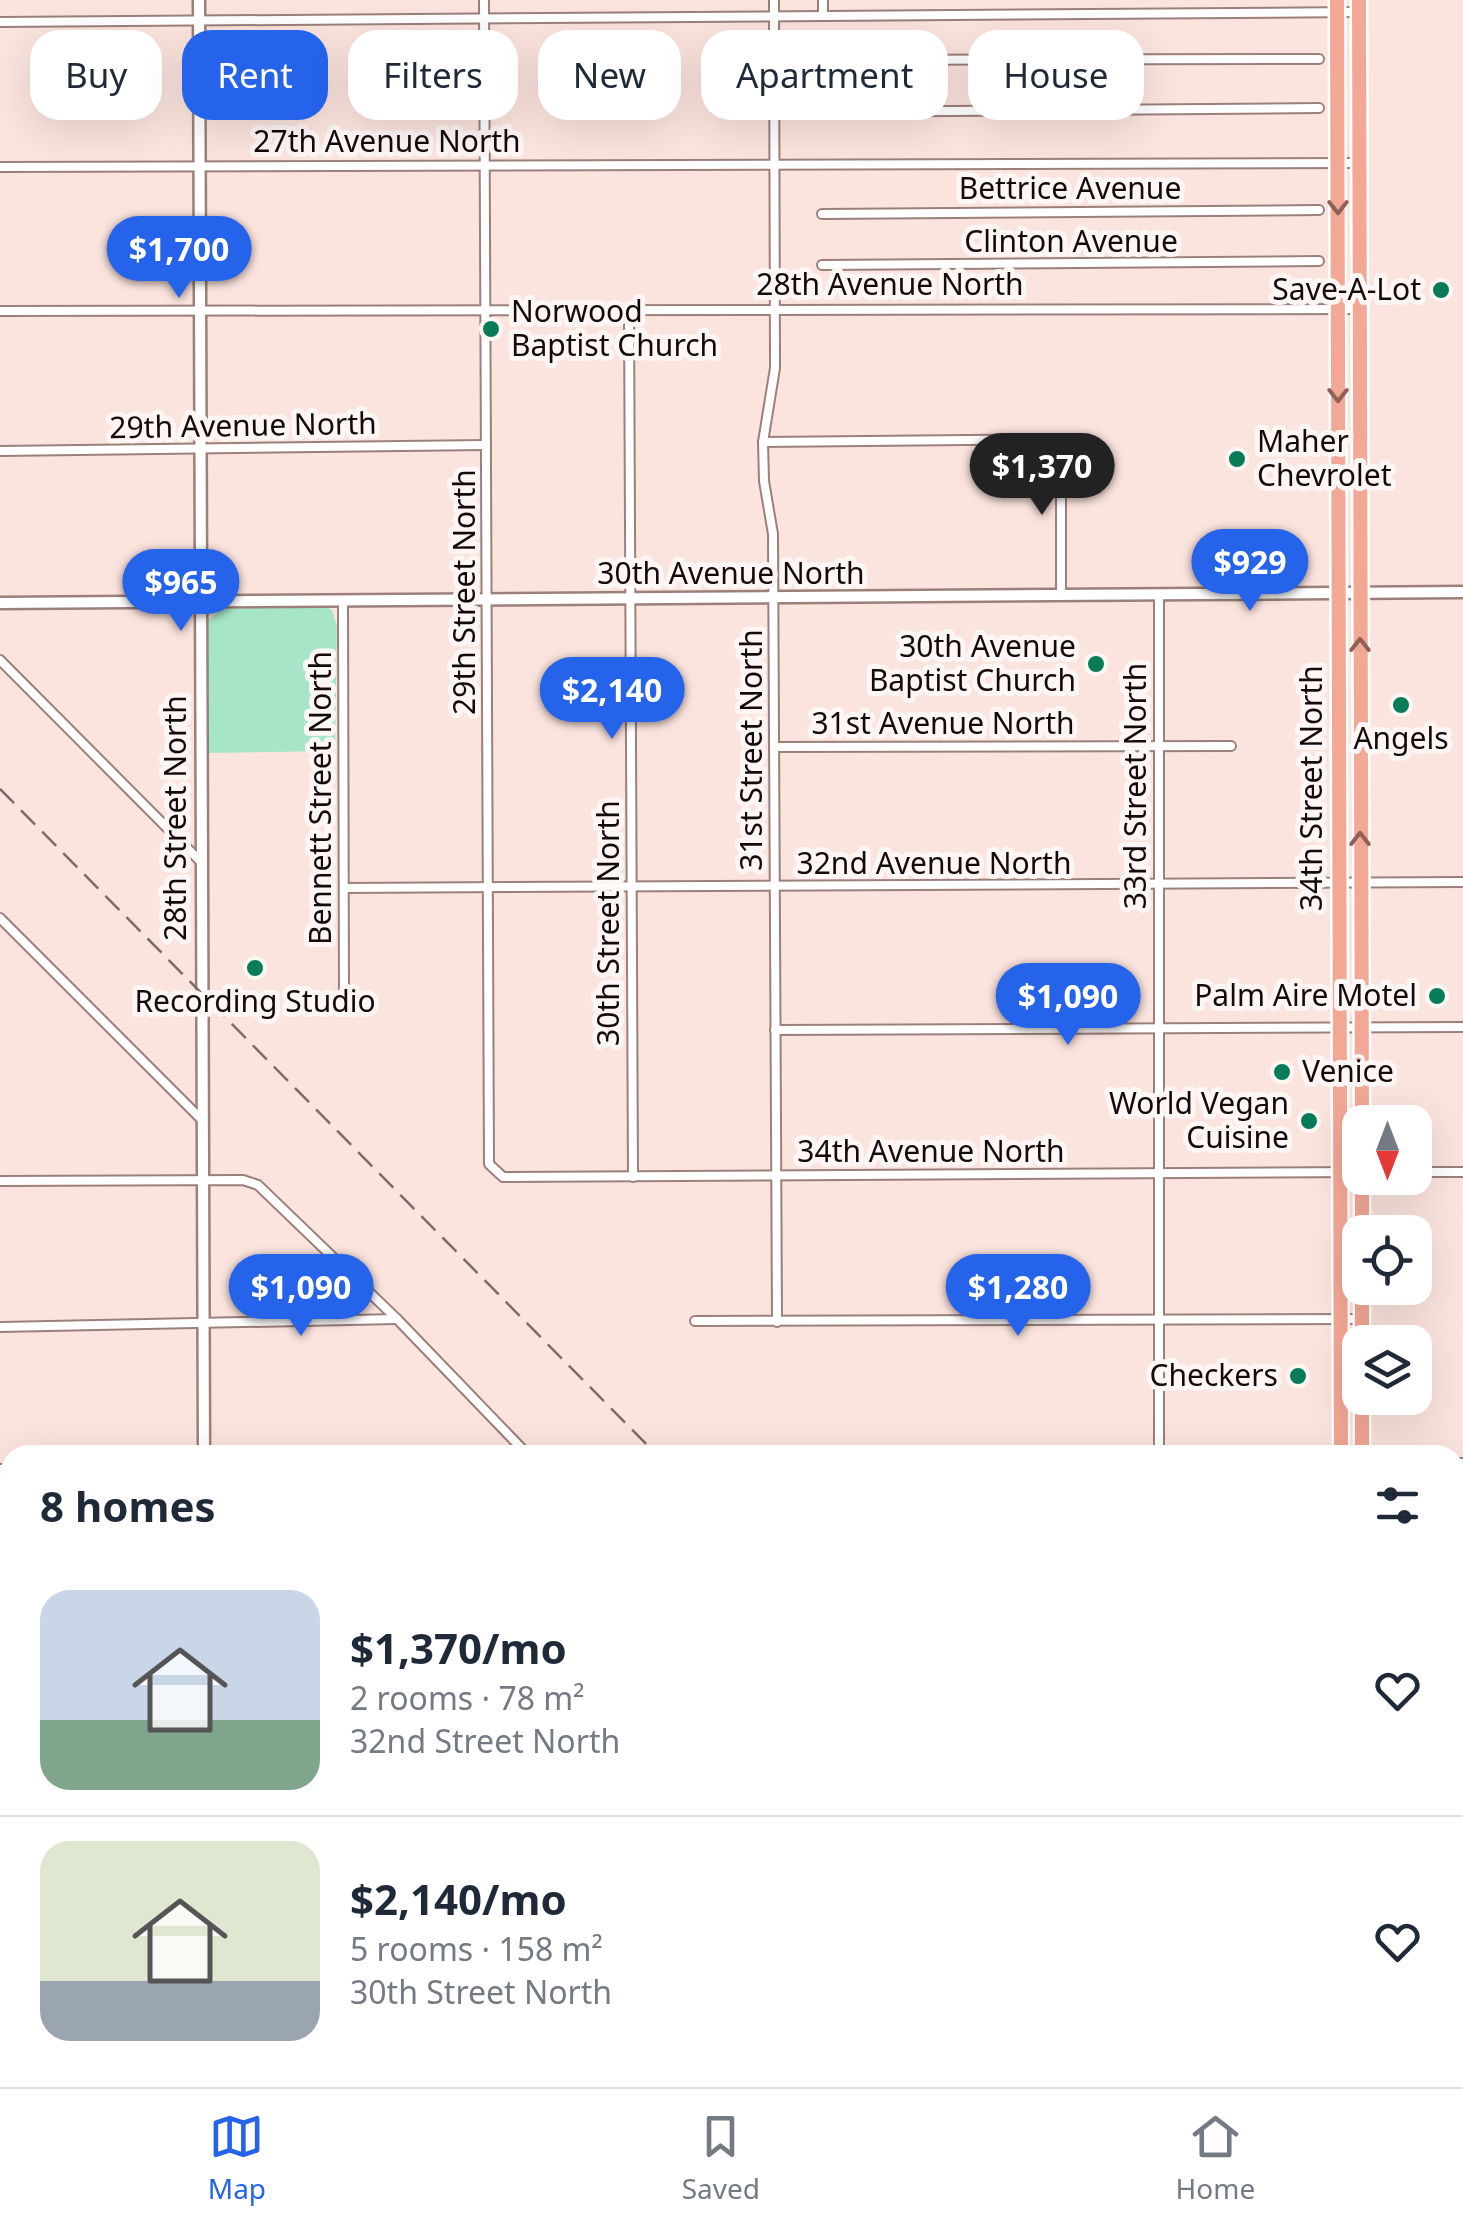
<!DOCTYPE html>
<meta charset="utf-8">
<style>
body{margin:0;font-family:"Noto Sans",sans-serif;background:#f2f2f3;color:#1f2937;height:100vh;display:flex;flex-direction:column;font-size:38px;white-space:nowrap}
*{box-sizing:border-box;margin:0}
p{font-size:32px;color:#747a83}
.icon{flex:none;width:55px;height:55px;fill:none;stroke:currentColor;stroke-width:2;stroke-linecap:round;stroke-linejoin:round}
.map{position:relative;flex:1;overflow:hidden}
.details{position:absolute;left:0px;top:1445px;width:1465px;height:642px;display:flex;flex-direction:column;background:#fff;border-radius:30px 30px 0 0;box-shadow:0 10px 40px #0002}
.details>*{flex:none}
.top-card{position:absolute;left:30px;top:30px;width:1405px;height:90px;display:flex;gap:20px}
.needle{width:65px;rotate:180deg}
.tools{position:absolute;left:1342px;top:1105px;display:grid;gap:20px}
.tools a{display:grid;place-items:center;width:90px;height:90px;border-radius:20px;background:#fff;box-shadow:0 10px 40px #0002;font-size:50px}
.price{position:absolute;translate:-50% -85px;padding:0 22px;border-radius:35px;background:#2563eb;color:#fff;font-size:32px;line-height:65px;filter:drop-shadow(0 2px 5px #0008)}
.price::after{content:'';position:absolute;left:50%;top:60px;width:30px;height:22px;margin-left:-15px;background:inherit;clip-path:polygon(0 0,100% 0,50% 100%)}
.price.selected{background:#222;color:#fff}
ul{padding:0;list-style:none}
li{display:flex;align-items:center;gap:30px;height:250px;padding:0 40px}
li+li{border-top:2px solid #e0e1e3}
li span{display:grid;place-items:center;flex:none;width:280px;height:200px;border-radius:30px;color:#555}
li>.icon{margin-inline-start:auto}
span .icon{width:120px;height:120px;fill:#fffc;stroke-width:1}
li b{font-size:42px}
h2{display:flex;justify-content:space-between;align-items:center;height:120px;padding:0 40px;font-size:42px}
.chip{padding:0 35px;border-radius:30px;background:#fff;box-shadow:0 10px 40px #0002;font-size:35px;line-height:90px}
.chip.selected{background:#2563eb;color:#fff}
.menu{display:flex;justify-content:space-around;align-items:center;height:140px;border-top:2px solid #e0e1e3;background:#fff;font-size:28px;color:#747a83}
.menu a{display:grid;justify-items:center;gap:5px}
.menu .selected{color:#2563eb}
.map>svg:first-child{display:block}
</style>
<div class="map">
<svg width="1463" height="2087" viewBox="0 0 1463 2087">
<rect width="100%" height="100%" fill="#fce4de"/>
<path fill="#a6e5c8" d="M 324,606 L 332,610 L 337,627 L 335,751 L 205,753 L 207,621 L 222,609 Z"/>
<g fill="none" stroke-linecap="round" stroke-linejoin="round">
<defs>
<g id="minor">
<path d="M 484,0 L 489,1164 L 503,1177 L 1360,1172"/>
<path d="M 774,0 L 775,368 L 763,442 L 764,481 L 773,534 L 777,1322"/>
<path d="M 823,0 L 823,15"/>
<path d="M 0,22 L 1359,12"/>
<path d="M 819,60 L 1319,59"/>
<path d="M 818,112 L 1319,108"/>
<path d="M 0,167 L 1359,163"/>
<path d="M 822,214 L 1319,210"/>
<path d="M 822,265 L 1319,261"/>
<path d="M 629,308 L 633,1177"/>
<path d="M 0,311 L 1360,309"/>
<path d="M 763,442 L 1061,439 L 1061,596"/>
<path d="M 0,451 L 486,445"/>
<path d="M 343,601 L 344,996"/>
<path d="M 0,660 L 201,862"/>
<path d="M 774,747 L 1231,746"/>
<path d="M 344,888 L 1463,882"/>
<path d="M 0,918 L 202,1120"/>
<path d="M 775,1030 L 1463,1027"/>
<path d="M 1415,1172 L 1463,1172"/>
<path d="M 0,1181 L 243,1180 L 258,1185 L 397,1319 L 528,1455"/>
<path d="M 695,1321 L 1362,1319"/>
<path d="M 0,1327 L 397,1319"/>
<path d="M 1159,1455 L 1159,596"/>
<path d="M 1455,1463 L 1463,1463"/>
<path d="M 0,1469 L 10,1469"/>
<path d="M 0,1614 L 10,1614"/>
<path d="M 0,1902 L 10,1902"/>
<path d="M 0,2047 L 10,2047"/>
<path d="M 492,2078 L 492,2087"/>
<path d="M 776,2078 L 777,2087"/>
<path d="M 633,2087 L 633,2078"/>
<path d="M 924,2087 L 924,2078"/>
<path d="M 1065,2087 L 1065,2078"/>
</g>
<g id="tertiary">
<path d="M 199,0 L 204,1455"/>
<path d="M 0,603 L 1463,592"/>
<path d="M 201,2087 L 201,2078"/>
</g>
<g id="secondary">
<path d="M 1455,1744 L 1463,1744"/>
<path d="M 0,1756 L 10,1756"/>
<path d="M 1455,1757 L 1463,1757"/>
</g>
<g id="trunk">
<path d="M 1337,0 L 1341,1455"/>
<path d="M 1359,0 L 1362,1122"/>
<path d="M 1362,1178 L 1362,1232"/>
<path d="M 1362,1288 L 1362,1342"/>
<path d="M 1362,1398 L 1362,1455"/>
<path d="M 1342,2078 L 1342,2087"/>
<path d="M 1361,2087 L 1361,2078"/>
</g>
</defs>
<use href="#minor" stroke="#9b807a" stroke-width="12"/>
<use href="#tertiary" stroke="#9b807a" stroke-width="15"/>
<use href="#secondary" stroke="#9b807a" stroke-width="16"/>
<use href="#trunk" stroke="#fff" stroke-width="19"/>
<use href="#minor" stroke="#fff" stroke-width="8"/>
<use href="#tertiary" stroke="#fff" stroke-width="10"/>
<use href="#secondary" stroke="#faded8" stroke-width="11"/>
<use href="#trunk" stroke="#f3a896" stroke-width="14"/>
<g stroke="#7c6c68" stroke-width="2.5" stroke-dasharray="20 10" stroke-linecap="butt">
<path d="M 0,789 L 657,1455"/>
<path d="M 1271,2078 L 1280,2087"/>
</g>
</g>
<defs><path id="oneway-chevron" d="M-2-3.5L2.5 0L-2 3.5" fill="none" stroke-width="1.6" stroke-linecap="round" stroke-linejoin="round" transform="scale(2.5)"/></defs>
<g stroke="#8f6156">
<use href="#oneway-chevron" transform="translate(1338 207) rotate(90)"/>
<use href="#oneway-chevron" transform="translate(1338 395) rotate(90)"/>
<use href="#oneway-chevron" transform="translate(1360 645) rotate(-90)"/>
<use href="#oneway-chevron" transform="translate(1360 839) rotate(-90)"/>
</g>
<g fill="#087c58" stroke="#fcf6f4" stroke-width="4">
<circle cx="1441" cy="290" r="10"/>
<circle cx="491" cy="329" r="10"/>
<circle cx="1237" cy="459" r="10"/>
<circle cx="1096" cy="664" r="10"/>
<circle cx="1401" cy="705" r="10"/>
<circle cx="255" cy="968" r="10"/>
<circle cx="1437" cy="996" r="10"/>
<circle cx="1282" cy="1072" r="10"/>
<circle cx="1309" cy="1121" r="10"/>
<circle cx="1298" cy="1376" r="10"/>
</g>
<g text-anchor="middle" stroke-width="10" stroke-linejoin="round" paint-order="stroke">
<g font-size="30" fill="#140a08" stroke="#fcf6f4">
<text x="387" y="152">27th Avenue North</text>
<text x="1070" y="199">Bettrice Avenue</text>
<text x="1071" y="252">Clinton Avenue</text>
<text x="890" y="295">28th Avenue North</text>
<text transform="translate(243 426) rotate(-1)" y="10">29th Avenue North</text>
<text x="731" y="584">30th Avenue North</text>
<text transform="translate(465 592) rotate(-90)" y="10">29th Street North</text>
<text x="943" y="734">31st Avenue North</text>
<text transform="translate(752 750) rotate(-90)" y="10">31st Street North</text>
<text transform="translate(1136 786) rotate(-90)" y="10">33rd Street North</text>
<text transform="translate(1312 788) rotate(-90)" y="10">34th Street North</text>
<text transform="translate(321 798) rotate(-90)" y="10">Bennett Street North</text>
<text transform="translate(176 818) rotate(-90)" y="10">28th Street North</text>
<text x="934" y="874">32nd Avenue North</text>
<text transform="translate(609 923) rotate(-90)" y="10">30th Street North</text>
<text x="931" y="1162">34th Avenue North</text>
</g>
<g font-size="30" fill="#140a08" stroke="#fcf6f4" text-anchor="end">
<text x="1421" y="300">Save-A-Lot</text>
<text x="511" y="322" text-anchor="start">Norwood<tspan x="511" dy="34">Baptist Church</tspan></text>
<text x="1257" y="452" text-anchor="start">Maher<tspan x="1257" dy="34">Chevrolet</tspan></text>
<text x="1076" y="657">30th Avenue<tspan x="1076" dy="34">Baptist Church</tspan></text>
<text x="1401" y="749" text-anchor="middle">Angels</text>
<text x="1417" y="1006">Palm Aire Motel</text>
<text x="255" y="1012" text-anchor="middle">Recording Studio</text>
<text x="1302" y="1082" text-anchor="start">Venice</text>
<text x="1289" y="1114">World Vegan<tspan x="1289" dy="34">Cuisine</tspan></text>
<text x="1278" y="1386">Checkers</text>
</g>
</g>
</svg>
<div class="tools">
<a><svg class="needle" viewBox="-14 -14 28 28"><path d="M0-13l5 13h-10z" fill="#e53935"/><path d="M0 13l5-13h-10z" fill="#747a83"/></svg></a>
<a><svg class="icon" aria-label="locate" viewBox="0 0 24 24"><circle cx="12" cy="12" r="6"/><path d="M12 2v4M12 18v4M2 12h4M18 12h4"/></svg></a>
<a><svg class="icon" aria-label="layers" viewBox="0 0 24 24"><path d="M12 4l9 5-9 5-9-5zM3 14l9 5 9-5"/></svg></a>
</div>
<b class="price" style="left:179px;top:301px">$1,700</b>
<b class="price selected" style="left:1042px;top:518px">$1,370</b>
<b class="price" style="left:1250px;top:614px">$929</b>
<b class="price" style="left:181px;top:634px">$965</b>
<b class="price" style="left:612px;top:742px">$2,140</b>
<b class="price" style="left:1068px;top:1048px">$1,090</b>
<b class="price" style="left:301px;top:1339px">$1,090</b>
<b class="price" style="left:1018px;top:1339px">$1,280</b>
<div class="top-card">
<a class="chip">Buy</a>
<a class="chip selected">Rent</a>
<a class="chip">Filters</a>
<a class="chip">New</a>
<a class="chip">Apartment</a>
<a class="chip">House</a>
</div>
<section class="details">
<h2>8 homes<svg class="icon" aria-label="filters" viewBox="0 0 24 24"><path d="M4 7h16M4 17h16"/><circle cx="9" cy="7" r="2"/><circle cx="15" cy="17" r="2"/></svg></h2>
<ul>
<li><span style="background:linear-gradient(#c9d6e8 65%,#7fa58c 0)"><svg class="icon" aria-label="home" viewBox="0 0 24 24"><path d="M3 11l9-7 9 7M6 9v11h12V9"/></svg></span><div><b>$1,370/mo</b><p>2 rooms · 78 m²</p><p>32nd Street North</p></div><svg class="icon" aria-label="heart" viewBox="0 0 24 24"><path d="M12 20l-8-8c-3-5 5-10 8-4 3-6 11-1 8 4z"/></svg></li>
<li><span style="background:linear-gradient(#dfe7d0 70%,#9aa5b1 0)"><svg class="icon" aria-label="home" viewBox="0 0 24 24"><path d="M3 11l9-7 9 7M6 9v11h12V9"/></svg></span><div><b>$2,140/mo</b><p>5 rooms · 158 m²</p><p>30th Street North</p></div><svg class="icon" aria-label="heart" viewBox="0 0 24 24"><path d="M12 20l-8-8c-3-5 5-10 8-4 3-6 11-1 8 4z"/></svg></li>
</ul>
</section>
</div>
<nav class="menu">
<a class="selected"><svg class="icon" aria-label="map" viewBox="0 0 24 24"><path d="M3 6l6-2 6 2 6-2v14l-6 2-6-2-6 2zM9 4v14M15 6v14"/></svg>Map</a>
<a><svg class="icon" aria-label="saved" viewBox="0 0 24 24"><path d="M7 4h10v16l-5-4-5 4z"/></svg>Saved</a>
<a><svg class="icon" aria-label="home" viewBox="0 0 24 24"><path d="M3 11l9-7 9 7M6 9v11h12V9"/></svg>Home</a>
</nav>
